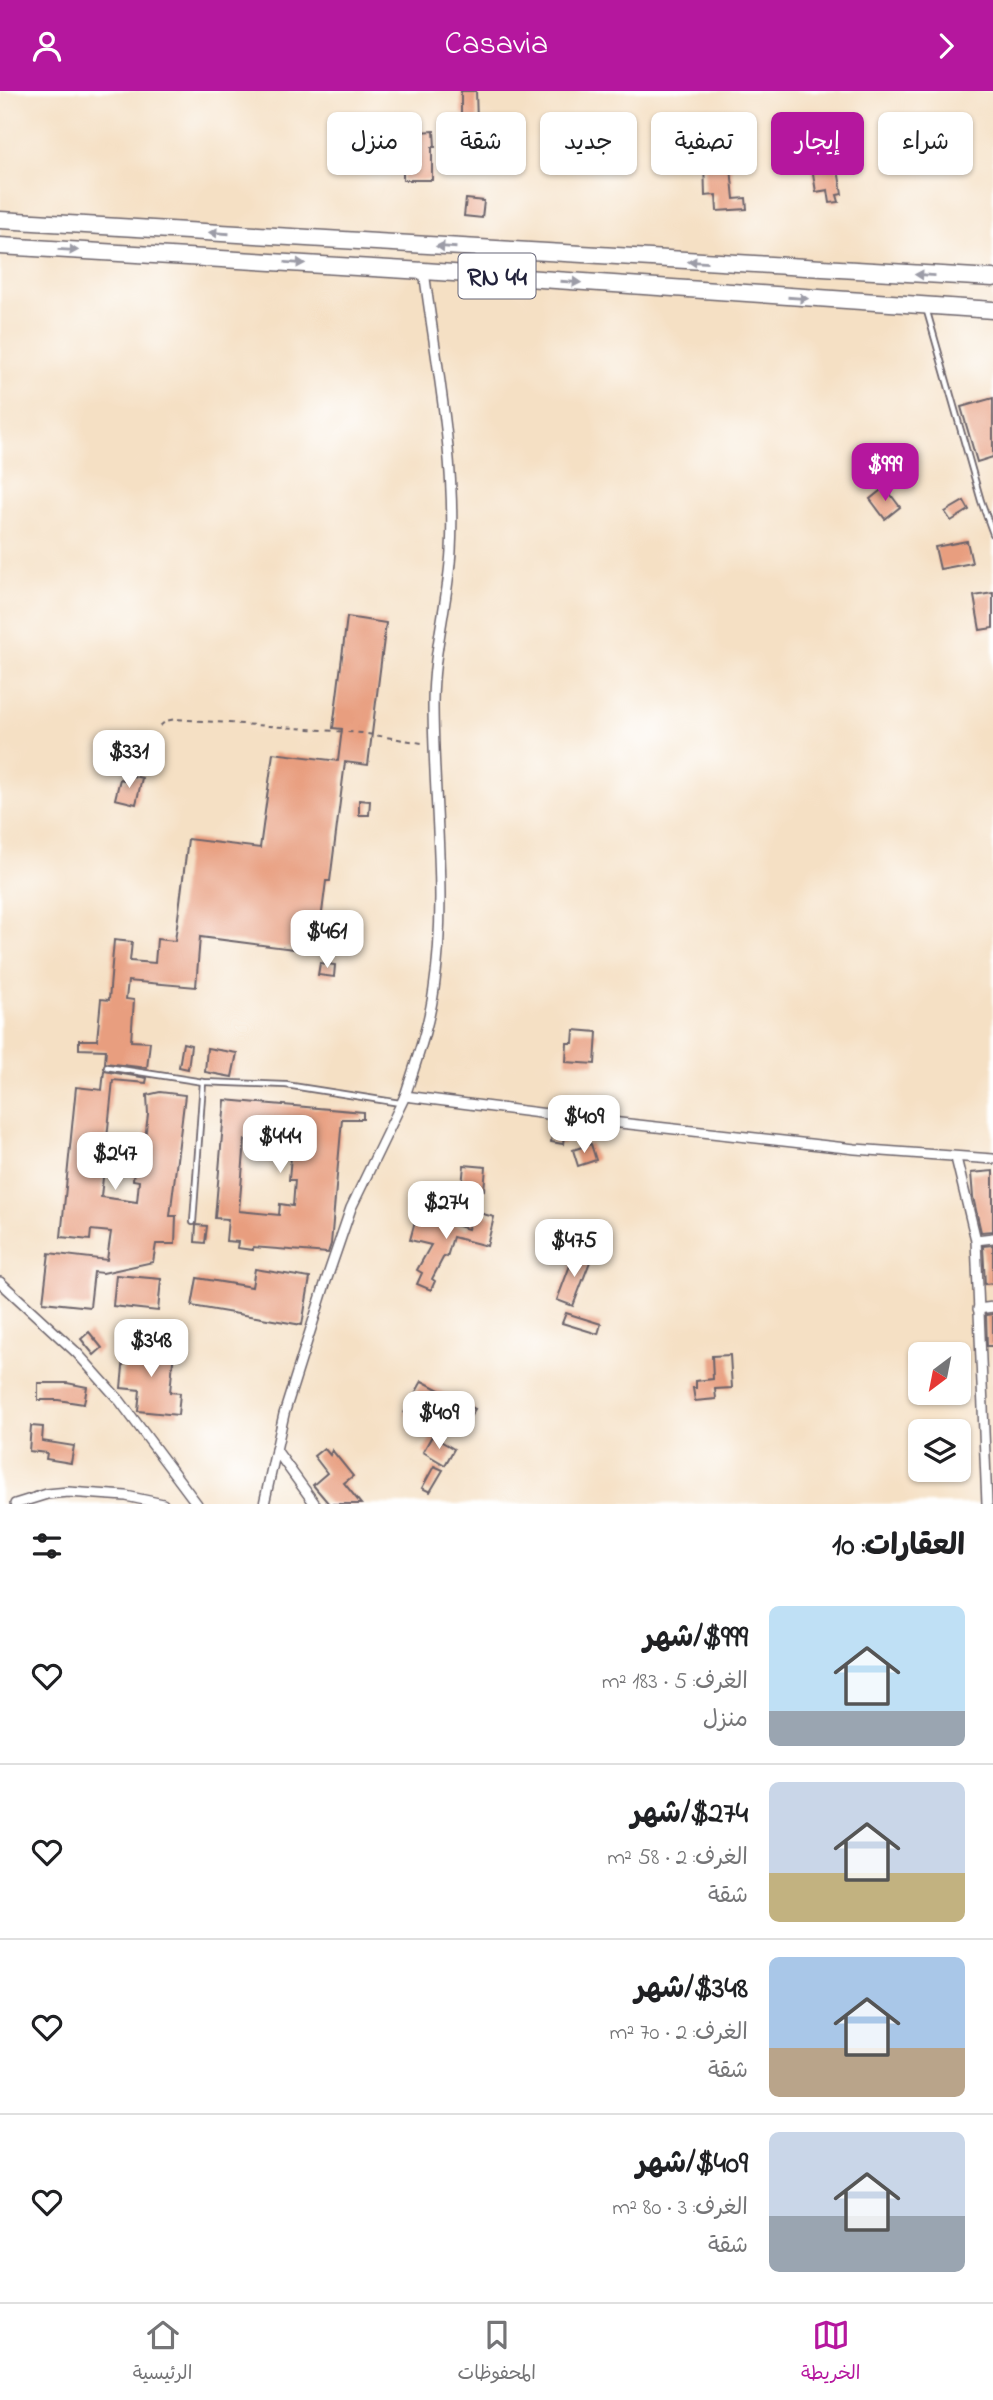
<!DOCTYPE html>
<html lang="ar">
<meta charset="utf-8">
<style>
body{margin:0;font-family:"Indie Flower","Playpen Sans Arabic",sans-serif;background:#f6f6f6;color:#202124;direction:rtl;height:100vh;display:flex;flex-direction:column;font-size:26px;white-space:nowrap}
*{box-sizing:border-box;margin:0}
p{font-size:23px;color:#757577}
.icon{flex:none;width:38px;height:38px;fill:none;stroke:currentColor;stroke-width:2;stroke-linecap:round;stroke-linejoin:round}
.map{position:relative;height:1413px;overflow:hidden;direction:ltr}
.side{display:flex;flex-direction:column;background:#fff;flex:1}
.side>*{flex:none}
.top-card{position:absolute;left:21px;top:21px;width:952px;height:63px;direction:rtl;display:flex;gap:14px}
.needle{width:46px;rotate:212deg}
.tools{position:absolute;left:908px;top:1251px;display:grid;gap:14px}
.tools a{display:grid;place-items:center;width:63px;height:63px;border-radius:10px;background:#fff;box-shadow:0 2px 5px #0004;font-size:35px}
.price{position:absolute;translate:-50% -60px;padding:0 16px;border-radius:14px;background:#fff;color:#222;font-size:23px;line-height:46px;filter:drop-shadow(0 2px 4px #0008)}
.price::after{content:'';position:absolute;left:50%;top:42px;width:21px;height:16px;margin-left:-10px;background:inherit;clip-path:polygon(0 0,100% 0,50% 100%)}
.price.active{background:#b5179e;color:#fff}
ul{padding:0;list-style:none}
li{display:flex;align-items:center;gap:21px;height:175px;padding:0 28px}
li+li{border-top:2px solid #e0e0e0}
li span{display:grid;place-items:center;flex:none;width:196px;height:140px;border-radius:10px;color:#555}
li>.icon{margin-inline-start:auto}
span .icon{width:84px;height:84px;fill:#fffc;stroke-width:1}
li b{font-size:30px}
h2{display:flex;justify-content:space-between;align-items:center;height:84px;padding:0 28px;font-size:30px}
.chip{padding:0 24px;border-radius:10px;background:#fff;box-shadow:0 2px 5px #0004;font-size:24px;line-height:63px}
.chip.active{background:#b5179e;color:#fff}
header{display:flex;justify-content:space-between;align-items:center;height:91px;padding:0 28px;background:#b5179e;color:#fff;font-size:32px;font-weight:600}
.tab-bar{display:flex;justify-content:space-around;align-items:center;height:98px;border-top:2px solid #e0e0e0;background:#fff;font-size:19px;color:#757577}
.tab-bar a{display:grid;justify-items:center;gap:4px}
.tab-bar .active{color:#b5179e}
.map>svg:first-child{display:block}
</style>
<header><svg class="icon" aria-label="forward" viewBox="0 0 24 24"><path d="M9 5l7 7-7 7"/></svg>Casavia<svg class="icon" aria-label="person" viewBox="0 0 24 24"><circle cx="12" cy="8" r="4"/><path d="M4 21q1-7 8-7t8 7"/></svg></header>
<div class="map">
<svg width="993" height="1413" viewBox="0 0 993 1413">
<rect width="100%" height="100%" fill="#fff"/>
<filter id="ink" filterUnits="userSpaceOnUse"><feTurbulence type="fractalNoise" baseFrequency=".0143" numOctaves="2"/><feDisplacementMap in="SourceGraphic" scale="14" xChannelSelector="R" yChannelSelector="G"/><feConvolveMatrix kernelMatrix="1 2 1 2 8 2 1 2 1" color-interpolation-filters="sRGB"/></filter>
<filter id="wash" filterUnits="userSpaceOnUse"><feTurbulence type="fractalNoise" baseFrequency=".00686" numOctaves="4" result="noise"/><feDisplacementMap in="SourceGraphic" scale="28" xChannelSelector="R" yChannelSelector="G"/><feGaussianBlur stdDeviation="1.57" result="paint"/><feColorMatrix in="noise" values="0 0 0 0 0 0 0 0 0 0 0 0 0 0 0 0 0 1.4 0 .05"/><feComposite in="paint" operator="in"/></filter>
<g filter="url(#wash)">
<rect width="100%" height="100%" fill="#f5e0c4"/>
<g id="blocks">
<g fill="#e89e7f" fill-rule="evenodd">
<path d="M 461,0 L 476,0 L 477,30 L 483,30 L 483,64 L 463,63 L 464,23 L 461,23 Z"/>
<path d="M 434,40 L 435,56 L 432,56 L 432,89 L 403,89 L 403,42 Z"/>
<path d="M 832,41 L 842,103 L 837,104 L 839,111 L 830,112 L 828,99 L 816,101 L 807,45 Z"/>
<path d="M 730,66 L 734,108 L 746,107 L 747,118 L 717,120 L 716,104 L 705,105 L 704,68 Z"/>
<path d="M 466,108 L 484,110 L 482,127 L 464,125 Z"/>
<path d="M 993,307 L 993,366 L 977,371 L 961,316 Z"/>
<path d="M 885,396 L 900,416 L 885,428 L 870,408 Z"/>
<path d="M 964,410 L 969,419 L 951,430 L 945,421 Z"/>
<path d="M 967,450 L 972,472 L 940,478 L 935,456 Z"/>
<path d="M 993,502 L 993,537 L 980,539 L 974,505 Z"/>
<path d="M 347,526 L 386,532 L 368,674 L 345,671 L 330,790 L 326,790 L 317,861 L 200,846 L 196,896 L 128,890 L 126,908 L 134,909 L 131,950 L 150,951 L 147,977 L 105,972 L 106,959 L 79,958 L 79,949 L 97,949 L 101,908 L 109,909 L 114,849 L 132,851 L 130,870 L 155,872 L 157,848 L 175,850 L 188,748 L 260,757 L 273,662 L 338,670 L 342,638 L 333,637 Z"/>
<path d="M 128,684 L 142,687 L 136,713 L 115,708 L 120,688 L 127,690 Z"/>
<path d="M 359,709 L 370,710 L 369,724 L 359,724 Z"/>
<path d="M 320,872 L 335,874 L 334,886 L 318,884 Z"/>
<path d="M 574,939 L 597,941 L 595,973 L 566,971 L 567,952 L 573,952 Z"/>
<path d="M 183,952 L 191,954 L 188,978 L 179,976 Z"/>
<path d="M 207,957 L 237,962 L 232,986 L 205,981 Z"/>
<path d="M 104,980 L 147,987 L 146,992 L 113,989 L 101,1106 L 137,1111 L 139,1090 L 133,1089 L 134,1079 L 141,1081 L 148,1023 L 147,1004 L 160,1001 L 185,1004 L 170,1125 L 176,1125 L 175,1153 L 156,1153 L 153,1171 L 103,1182 L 94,1181 L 90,1216 L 43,1211 L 49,1162 L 107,1169 L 111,1141 L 91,1139 L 90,1149 L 61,1146 L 76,996 L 102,999 Z"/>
<path d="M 225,1009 L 363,1021 L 363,1028 L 342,1028 L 331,1153 L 328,1162 L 253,1156 L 253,1159 L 237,1157 L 238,1151 L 226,1150 L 228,1128 L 215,1127 ZM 245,1049 L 292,1053 L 289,1089 L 295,1089 L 293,1115 L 280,1113 L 279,1124 L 239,1120 Z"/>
<path d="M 553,1037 L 565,1038 L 563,1053 L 551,1051 Z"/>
<path d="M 591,1053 L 596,1069 L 578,1075 L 573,1059 Z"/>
<path d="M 464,1074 L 486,1076 L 484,1099 L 462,1096 Z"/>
<path d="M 993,1080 L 993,1140 L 981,1141 L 973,1106 L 971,1082 Z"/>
<path d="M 472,1120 L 494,1126 L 487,1155 L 453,1146 L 447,1166 L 444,1165 L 432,1188 L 435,1190 L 431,1199 L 417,1193 L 422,1182 L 417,1179 L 431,1154 L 410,1149 L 417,1123 L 468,1138 Z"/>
<path d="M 196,1134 L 207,1135 L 205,1152 L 195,1151 Z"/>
<path d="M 993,1154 L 993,1192 L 985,1193 L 983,1155 Z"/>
<path d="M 575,1161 L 591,1168 L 573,1215 L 557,1209 Z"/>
<path d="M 255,1178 L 310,1187 L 302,1234 L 192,1215 L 197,1187 L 252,1196 Z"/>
<path d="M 116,1184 L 161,1188 L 158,1220 L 113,1215 Z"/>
<path d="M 566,1222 L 601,1233 L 598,1243 L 562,1232 Z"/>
<path d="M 993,1223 L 993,1255 L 987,1255 L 986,1224 Z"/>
<path d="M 89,1241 L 102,1257 L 94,1264 L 81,1248 Z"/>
<path d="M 125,1255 L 174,1260 L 170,1301 L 180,1302 L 178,1324 L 138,1320 L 140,1299 L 121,1297 Z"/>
<path d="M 730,1264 L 732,1297 L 715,1298 L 716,1308 L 695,1310 L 693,1297 L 696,1297 L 696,1290 L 713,1288 L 712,1265 Z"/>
<path d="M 422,1290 L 475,1318 L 470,1326 L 465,1323 L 457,1336 L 434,1323 L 427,1335 L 404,1322 Z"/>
<path d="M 38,1292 L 67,1292 L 87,1296 L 84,1313 L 58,1309 L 38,1309 Z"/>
<path d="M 31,1335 L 43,1336 L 42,1350 L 74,1355 L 71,1372 L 46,1368 L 47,1362 L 29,1360 Z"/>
<path d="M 432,1345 L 454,1358 L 445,1374 L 423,1361 Z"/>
<path d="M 324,1357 L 330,1364 L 332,1359 L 353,1385 L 344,1392 L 361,1413 L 329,1413 L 313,1394 L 327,1382 L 314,1365 Z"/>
<path d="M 434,1375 L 443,1379 L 430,1401 L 422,1397 Z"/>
</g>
</g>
</g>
<g filter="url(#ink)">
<use href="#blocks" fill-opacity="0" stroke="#6c646b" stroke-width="2"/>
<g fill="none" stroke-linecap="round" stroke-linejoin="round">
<defs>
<g id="service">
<path d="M 926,217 L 981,410 L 993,443"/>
<path d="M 107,976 L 203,991 L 286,994 L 400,1012"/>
<path d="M 193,1131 L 203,991"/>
</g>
<g id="minor">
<path d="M 424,180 C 436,271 456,368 451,460 C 448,511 433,561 433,612 C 433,707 448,804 434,898 C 429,935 416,971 405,1005 L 611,1031 L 855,1058 L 993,1068"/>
<path d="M 956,1067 L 976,1149 L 987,1413"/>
<path d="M 976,1149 L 993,1147"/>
<path d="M 0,1191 L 77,1262 L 120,1310 L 197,1413"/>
<path d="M 978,1218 L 993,1216"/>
<path d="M 276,1359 L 315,1413"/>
<path d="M 15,1413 L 47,1403 L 68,1401 L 126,1405 L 163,1413"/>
<path d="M 264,1413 L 284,1323 L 325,1193 L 351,1117 L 405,1005"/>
</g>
<g id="trunk">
<path d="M 0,129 L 993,187"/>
<path d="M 0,155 L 424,180 L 993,219"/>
</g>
</defs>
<use href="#service" stroke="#6c646b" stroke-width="8"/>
<use href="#minor" stroke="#6c646b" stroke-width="12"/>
<use href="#trunk" stroke="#6c646b" stroke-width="19"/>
<path stroke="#6c646b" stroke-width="2" stroke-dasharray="5 5" stroke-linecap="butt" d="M 160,635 L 166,630 L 176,628 L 362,642 L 422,652"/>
<use href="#service" stroke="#fff" stroke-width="4.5"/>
<use href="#minor" stroke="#fff" stroke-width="9"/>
<use href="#trunk" stroke="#fff" stroke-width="16"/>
</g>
<defs><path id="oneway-solid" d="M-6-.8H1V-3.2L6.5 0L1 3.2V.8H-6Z" transform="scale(1.75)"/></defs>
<g fill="#9c9ca7">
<use href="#oneway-solid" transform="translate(219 142) rotate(-176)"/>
<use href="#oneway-solid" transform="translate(446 156) rotate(-176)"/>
<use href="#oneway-solid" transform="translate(68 159) rotate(3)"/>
<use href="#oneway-solid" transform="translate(698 171) rotate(-177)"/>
<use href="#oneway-solid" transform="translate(295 172) rotate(3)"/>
<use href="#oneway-solid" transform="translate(925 184) rotate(-177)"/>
<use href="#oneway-solid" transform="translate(571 191) rotate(4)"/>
<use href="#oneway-solid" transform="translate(798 207) rotate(4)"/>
</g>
</g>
<g text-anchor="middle" stroke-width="7" stroke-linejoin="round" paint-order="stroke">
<rect fill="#fff" stroke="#646476" stroke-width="2" x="458.5" y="162.5" width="77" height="45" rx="5"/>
<g font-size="26" font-weight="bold" fill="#22223b">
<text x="497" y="194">RN 44</text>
</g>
</g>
</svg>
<div class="tools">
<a><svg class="needle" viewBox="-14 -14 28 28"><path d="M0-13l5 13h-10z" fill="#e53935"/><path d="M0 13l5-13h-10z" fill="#757577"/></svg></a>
<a><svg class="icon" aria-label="layers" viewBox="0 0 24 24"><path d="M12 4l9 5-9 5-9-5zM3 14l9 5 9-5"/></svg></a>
</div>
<b class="price active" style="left:885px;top:412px">$999</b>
<b class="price" style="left:129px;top:699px">$331</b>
<b class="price" style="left:327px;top:879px">$461</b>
<b class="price" style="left:584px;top:1064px">$409</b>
<b class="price" style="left:280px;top:1084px">$444</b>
<b class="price" style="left:115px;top:1101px">$247</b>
<b class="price" style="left:446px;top:1150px">$274</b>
<b class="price" style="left:574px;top:1188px">$475</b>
<b class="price" style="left:151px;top:1288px">$348</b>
<b class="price" style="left:439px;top:1360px">$409</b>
<div class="top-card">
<a class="chip">شراء</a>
<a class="chip active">إيجار</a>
<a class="chip">تصفية</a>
<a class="chip">جديد</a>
<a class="chip">شقة</a>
<a class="chip">منزل</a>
</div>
</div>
<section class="side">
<h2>العقارات: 10<svg class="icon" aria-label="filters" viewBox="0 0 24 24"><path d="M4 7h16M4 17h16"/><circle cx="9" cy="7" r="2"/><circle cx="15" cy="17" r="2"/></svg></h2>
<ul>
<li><span style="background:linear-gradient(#bfe0f5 75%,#9aa5b1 0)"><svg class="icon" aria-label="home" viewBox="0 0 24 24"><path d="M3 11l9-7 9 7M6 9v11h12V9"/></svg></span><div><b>$999/شهر</b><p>الغرف: 5 · 183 m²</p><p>منزل</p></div><svg class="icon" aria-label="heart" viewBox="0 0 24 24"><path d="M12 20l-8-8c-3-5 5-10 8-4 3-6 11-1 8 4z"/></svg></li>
<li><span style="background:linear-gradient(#c9d6e8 65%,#c2b280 0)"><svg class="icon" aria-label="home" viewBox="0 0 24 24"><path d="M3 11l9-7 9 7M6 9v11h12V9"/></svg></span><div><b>$274/شهر</b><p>الغرف: 2 · 58 m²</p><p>شقة</p></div><svg class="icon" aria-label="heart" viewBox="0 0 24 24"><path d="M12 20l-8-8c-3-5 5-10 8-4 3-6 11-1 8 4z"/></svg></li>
<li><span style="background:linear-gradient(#a9c7e8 65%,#b9a48a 0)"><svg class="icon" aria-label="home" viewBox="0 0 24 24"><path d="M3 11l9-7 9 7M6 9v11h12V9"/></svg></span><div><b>$348/شهر</b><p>الغرف: 2 · 70 m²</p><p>شقة</p></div><svg class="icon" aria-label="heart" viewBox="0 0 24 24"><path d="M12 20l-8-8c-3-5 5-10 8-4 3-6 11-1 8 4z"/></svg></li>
<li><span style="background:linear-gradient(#c9d6e8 60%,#9aa5b1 0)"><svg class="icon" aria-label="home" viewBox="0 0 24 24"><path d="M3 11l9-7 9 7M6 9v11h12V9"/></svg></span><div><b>$409/شهر</b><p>الغرف: 3 · 80 m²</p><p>شقة</p></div><svg class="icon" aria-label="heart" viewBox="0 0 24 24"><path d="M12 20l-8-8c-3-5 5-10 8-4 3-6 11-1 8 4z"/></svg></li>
</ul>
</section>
<nav class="tab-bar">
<a class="active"><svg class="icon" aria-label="map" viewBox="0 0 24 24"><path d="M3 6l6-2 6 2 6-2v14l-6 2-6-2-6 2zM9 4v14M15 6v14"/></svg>الخريطة</a>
<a><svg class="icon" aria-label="saved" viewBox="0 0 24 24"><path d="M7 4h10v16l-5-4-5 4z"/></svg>المحفوظات</a>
<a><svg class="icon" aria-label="home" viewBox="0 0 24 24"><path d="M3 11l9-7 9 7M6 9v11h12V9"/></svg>الرئيسية</a>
</nav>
